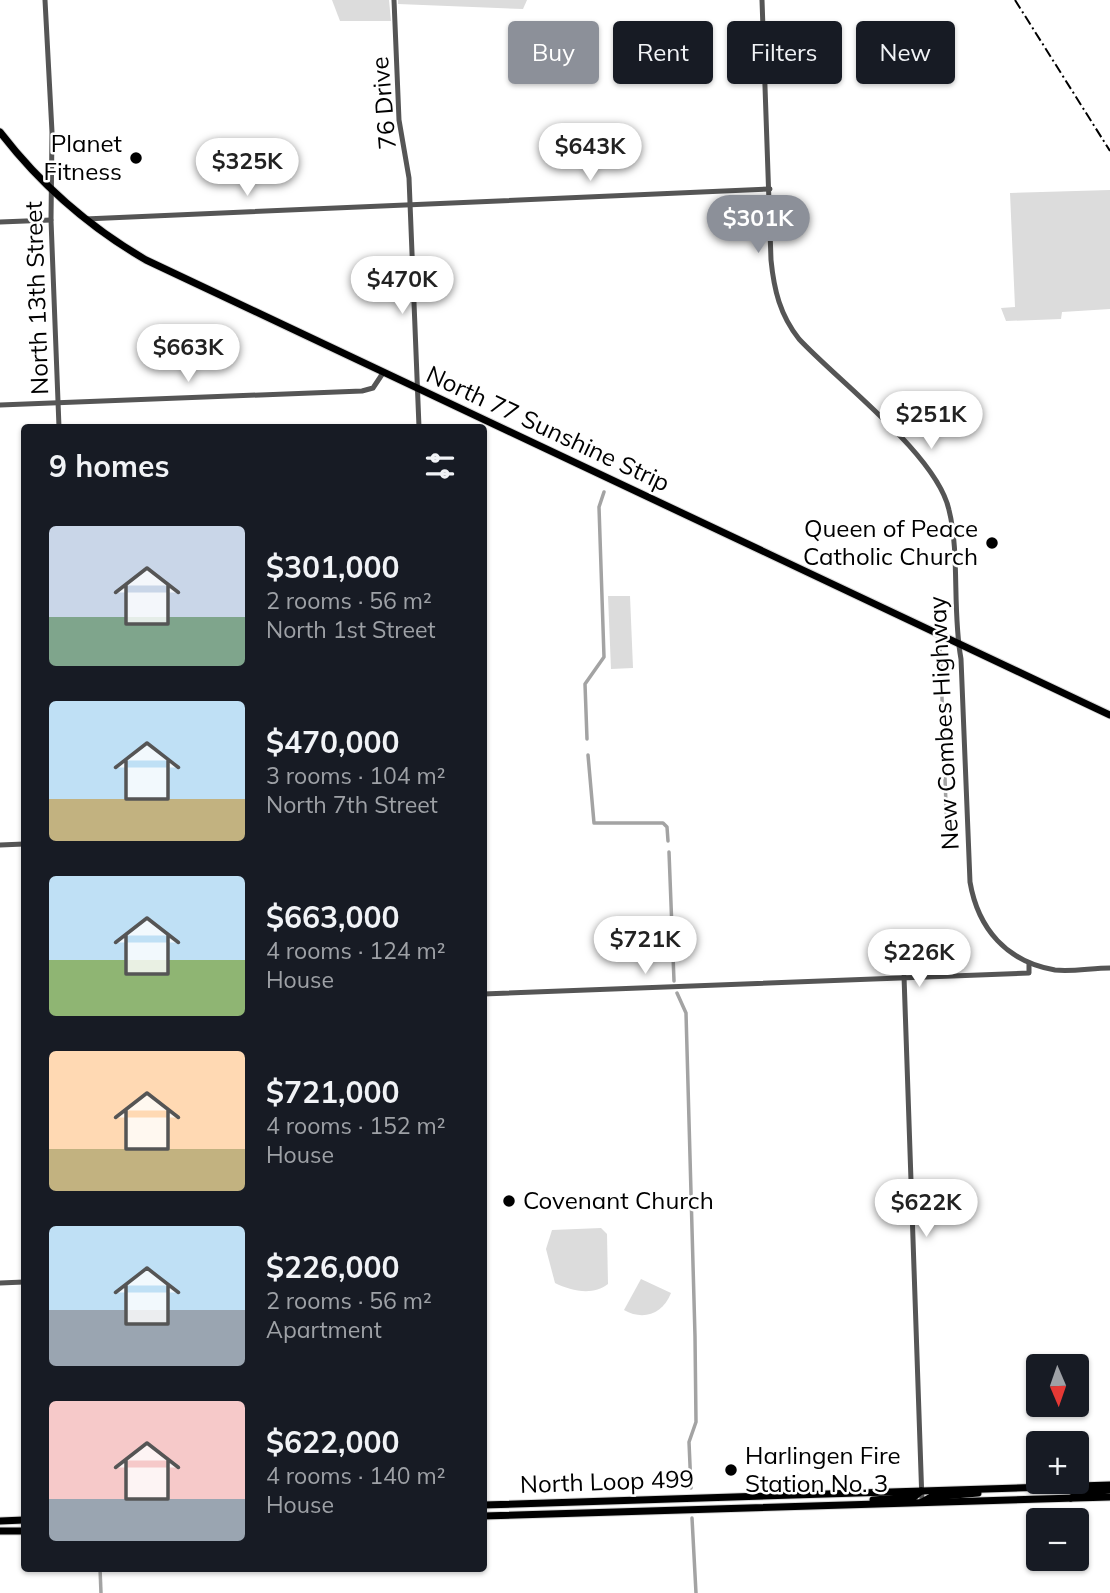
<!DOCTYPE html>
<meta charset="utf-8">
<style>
body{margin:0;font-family:Mulish,sans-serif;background:#20242c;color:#f1f3f6;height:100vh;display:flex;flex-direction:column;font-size:26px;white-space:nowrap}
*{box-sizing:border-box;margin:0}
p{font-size:23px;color:#9ea1a6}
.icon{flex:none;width:38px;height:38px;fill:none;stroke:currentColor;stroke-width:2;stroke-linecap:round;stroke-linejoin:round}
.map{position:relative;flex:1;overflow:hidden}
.sheet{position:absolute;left:21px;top:424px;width:466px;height:1148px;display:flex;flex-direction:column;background:#171b24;border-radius:7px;box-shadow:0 2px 5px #0004}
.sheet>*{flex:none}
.banner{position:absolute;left:508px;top:21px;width:497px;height:63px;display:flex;gap:14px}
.needle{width:46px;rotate:178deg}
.fabs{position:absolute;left:1026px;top:1354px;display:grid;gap:14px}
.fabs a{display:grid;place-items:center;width:63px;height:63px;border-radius:7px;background:#171b24;box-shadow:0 2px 5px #0004;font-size:35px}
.price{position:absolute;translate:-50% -60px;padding:0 16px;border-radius:24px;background:#fff;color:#222;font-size:23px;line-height:46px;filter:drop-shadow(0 2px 4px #0008)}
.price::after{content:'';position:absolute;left:50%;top:42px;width:21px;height:16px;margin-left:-10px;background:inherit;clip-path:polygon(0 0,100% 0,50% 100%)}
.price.on{background:#8c9099;color:#fff}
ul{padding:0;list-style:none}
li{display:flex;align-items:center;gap:21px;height:175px;padding:0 28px}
li span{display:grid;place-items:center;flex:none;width:196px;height:140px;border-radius:7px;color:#555}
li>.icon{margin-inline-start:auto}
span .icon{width:84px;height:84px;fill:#fffc;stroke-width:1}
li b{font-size:30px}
h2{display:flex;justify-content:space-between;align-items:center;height:84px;padding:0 28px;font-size:30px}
.pill{padding:0 24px;border-radius:7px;background:#171b24;box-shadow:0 2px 5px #0004;font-size:24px;line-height:63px}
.pill.on{background:#8c9099;color:#fff}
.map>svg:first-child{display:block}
</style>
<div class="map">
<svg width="1110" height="1593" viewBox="0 0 1110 1593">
<rect width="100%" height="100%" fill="#fff"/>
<g fill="#dcdcdc">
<path d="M 332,0 L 389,0 L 391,21 L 340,21 Z"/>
<path d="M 398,0 L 527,0 L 523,9 L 398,4 Z"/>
<path d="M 1110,190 L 1110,309 L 1062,312 L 1061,319 L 1006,321 L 1001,308 L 1015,307 L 1010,193 Z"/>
<path d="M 608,596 L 630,596 L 633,668 L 611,669 Z"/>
<path d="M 601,1228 L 607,1234 L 608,1284 C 593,1296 571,1291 555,1283 L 546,1249 L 552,1230 Z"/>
<path d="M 641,1279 L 671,1293 C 663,1314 643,1321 624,1310 Z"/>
</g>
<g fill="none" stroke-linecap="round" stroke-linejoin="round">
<g stroke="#a3a3a3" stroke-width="3.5">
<path d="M 940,645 L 947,831"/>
<path d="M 587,739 L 585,684 L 604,657 L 599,507 L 604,492"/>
<path d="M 588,755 L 594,823 L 663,823 L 667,827 L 668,841"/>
<path d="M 669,852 L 674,981"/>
<path d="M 677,993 L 686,1013 L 695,1336 L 696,1422 L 689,1442 L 691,1488"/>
<path d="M 692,1518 L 696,1593"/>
<path d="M 100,1568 L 101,1593"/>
</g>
<defs>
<g id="primary">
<path d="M 0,132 C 40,184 89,227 146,260 L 1110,715"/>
<path d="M 1071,1498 L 1080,1493 L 1110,1490"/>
<path d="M 873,1500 L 914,1497 L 921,1491"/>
<path d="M 922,1502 L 931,1497 L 978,1493"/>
<path d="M 483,1505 L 1110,1485"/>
<path d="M 483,1516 L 1110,1497"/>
<path d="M 0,1521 L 24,1520"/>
<path d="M 0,1531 L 24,1531"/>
</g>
</defs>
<use href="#primary" stroke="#dbdbdb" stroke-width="9"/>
<g stroke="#555" stroke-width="5">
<path d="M 45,0 L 52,132 L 51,220 L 59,427"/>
<path d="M 394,0 L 399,120 L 409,178 L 419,427"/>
<path d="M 762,0 L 771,260 C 774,290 780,315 799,339 C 839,382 937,455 949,510 C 960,554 952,611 961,659 L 970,882 C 978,929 1007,962 1055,970 C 1072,972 1092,968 1110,968"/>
<path d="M 85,219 L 770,189"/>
<path d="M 0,222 L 51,220"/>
<path d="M 0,405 L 362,391 L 373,388 L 383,373"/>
<path d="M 0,845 L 24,844"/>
<path d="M 904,976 L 922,1502"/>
<path d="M 483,994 L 1029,973 L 1029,963"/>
<path d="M 0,1283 L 24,1282"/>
</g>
<use href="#primary" stroke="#000" stroke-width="7"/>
<path stroke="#000" stroke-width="2" stroke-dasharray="10 3.5 2 3.5" stroke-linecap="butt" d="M 1015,0 L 1110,151"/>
</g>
<g fill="#000" stroke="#fff" stroke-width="2.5">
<circle cx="136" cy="158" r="7"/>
<circle cx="992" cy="543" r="7"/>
<circle cx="509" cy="1201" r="7"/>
<circle cx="731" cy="1470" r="7"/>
</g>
<g text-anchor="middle" stroke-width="5" stroke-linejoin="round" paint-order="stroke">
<g font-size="24" fill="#000" stroke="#fff">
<text transform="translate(384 103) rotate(-95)" y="8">76 Drive</text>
<text transform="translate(37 298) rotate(-92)" y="8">North 13th Street</text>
<text transform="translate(548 429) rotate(25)" y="8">North 77 Sunshine Strip</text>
<text transform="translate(944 723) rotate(-93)" y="8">New Combes Highway</text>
<text transform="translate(607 1482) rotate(-2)" y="8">North Loop 499</text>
</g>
<g font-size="24" fill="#000" stroke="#fff" text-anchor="end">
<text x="122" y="152">Planet<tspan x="122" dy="28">Fitness</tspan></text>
<text x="978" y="537">Queen of Peace<tspan x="978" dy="28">Catholic Church</tspan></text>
<text x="523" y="1209" text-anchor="start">Covenant Church</text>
<text x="745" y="1464" text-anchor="start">Harlingen Fire<tspan x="745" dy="28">Station No. 3</tspan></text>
</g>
</g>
</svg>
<div class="fabs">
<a><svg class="needle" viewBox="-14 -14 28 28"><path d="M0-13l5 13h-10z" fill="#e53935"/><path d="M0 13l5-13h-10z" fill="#9ea1a6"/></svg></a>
<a>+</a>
<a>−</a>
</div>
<b class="price" style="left:590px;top:183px">$643K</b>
<b class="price" style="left:247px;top:198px">$325K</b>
<b class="price on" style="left:758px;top:255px">$301K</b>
<b class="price" style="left:402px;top:316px">$470K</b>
<b class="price" style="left:188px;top:384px">$663K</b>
<b class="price" style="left:931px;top:451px">$251K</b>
<b class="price" style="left:645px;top:976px">$721K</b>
<b class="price" style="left:919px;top:989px">$226K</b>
<b class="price" style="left:926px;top:1239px">$622K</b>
<div class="banner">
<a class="pill on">Buy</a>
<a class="pill">Rent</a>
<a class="pill">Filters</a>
<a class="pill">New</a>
</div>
<section class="sheet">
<h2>9 homes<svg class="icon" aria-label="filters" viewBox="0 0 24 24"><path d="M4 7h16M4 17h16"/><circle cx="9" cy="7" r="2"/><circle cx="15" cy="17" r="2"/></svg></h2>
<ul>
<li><span style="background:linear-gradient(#c9d6e8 65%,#7fa58c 0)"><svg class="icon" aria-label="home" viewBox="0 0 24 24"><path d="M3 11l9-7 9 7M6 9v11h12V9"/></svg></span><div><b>$301,000</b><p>2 rooms · 56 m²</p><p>North 1st Street</p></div></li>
<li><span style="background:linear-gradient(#bfe0f5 70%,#c2b280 0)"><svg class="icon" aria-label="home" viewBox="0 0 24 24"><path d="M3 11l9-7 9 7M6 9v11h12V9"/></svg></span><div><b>$470,000</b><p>3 rooms · 104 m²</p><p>North 7th Street</p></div></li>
<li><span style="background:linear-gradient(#bfe0f5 60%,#8fb573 0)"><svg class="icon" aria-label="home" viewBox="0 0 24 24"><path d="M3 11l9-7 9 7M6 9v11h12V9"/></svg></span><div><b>$663,000</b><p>4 rooms · 124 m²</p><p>House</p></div></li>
<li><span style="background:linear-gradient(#ffd9b3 70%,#c2b280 0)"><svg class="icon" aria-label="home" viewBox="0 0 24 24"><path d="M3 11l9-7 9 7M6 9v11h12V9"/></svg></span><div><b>$721,000</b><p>4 rooms · 152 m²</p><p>House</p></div></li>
<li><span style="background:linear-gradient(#bfe0f5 60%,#9aa5b1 0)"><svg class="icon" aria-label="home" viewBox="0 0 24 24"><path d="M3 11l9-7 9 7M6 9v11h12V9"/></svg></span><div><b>$226,000</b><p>2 rooms · 56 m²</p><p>Apartment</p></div></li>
<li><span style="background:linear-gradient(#f6c9c9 70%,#9aa5b1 0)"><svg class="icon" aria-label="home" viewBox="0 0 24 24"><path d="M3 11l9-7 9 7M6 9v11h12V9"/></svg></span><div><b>$622,000</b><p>4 rooms · 140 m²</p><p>House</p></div></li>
</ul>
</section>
</div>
